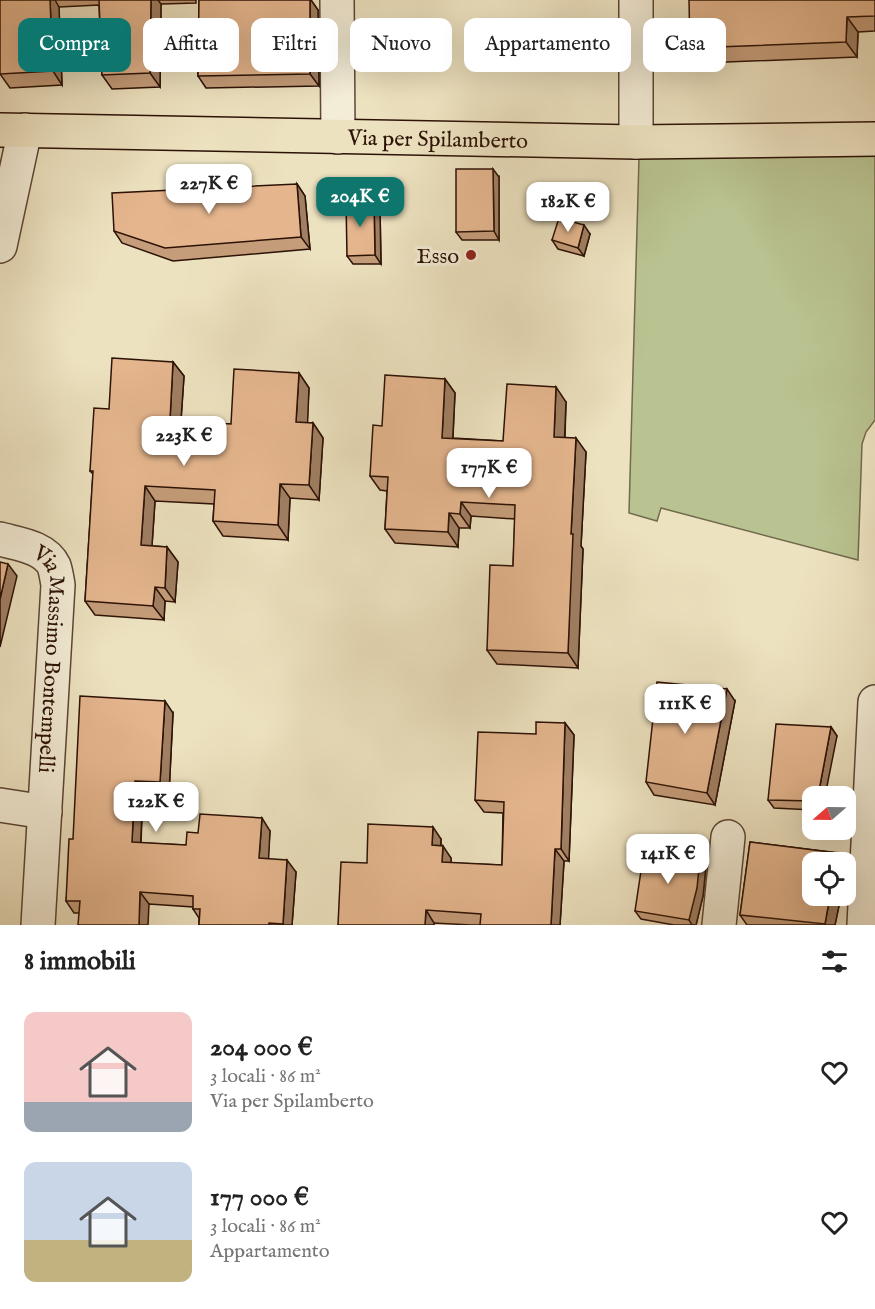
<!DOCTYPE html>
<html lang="it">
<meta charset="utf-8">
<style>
body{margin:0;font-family:"IM FELL English",serif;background:#f2f2f2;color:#222;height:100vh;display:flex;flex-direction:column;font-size:22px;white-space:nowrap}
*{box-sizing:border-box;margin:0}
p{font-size:20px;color:#767676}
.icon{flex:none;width:33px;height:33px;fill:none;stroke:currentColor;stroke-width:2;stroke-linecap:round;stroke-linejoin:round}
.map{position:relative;height:925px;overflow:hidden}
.drawer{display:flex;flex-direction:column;background:#fff;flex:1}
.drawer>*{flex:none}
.top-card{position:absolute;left:18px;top:18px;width:840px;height:54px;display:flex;gap:12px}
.needle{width:39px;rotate:250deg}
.buttons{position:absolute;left:802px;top:786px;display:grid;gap:12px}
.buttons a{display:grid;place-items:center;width:54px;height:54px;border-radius:12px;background:#fff;box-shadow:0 6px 24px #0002;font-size:30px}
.price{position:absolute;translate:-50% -51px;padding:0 14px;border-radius:12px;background:#fff;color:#222;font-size:20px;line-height:39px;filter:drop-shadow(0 2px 3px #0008)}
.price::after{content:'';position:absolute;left:50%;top:36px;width:18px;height:14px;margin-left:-9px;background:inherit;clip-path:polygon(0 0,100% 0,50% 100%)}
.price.active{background:#0f766e;color:#fff}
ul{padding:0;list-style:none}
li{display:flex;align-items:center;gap:18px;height:150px;padding:0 24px}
li span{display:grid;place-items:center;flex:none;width:168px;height:120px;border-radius:12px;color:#555}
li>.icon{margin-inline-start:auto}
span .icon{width:72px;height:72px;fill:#fffc;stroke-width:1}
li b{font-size:26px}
h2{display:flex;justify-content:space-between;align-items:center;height:72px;padding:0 24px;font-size:26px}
.tag{padding:0 21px;border-radius:12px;background:#fff;box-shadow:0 6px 24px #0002;font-size:21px;line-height:54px}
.tag.active{background:#0f766e;color:#fff}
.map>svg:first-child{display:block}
</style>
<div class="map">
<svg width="875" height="925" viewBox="0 0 875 925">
<rect width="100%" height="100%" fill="#ede2c0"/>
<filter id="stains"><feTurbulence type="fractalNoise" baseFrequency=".00333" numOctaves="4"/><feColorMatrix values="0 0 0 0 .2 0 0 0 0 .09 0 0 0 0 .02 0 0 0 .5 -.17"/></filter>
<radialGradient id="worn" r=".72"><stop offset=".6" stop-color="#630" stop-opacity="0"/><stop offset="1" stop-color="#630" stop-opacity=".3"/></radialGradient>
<path fill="#b9c391" stroke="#726a4c" stroke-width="1.5" d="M 875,155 L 875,420 L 866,432 L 862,444 L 858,560 L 661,508 L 657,521 L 629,513 L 639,158 Z"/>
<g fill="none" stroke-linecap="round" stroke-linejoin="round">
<defs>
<g id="minor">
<path d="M 337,0 L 338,137"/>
<path d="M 636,0 L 636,142"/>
<path d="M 0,246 L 25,130"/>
<path id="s1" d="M 0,539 C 18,544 45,547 54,566 C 56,572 57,579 58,585 L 38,925"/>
<path d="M 0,805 L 45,812"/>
<path d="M 719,925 L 728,837"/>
<path d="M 864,925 L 875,702"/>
</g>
<g id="major">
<path id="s2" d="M 0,130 L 636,142 L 875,139"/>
</g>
</defs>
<use href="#minor" stroke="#5c4634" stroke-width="36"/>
<use href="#major" stroke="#2c1206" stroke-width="36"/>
<use href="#minor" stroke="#f3ecd6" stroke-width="33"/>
<use href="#major" stroke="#ede2c0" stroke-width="33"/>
</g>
<g fill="#c59d7a" stroke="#2c1206" stroke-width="1.5">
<path d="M 0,0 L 196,0 L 196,3 L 161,4 L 160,87 L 112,89 L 102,75 L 99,5 L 59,7 L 62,85 L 10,88 L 0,74 Z"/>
<path d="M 199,0 L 311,0 L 318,10 L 319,86 L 206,88 L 198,76 Z"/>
<path d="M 875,0 L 875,31 L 858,32 L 857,57 L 701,63 L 690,48 Z"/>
<path d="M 499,177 L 499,240 L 462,240 L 456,232 Z"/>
<path d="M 297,184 L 305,196 L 310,249 L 173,261 L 122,243 L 114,231 Z"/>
<path d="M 374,201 L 380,209 L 381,264 L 353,264 L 347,256 Z"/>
<path d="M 590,234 L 584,256 L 558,249 L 552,240 Z"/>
<path d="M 173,362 L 184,376 L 181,421 L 231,424 L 299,373 L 309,388 L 307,423 L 313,423 L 323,438 L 319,500 L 290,498 L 288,540 L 223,536 L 213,521 L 214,504 L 155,501 L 152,546 L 167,547 L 178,562 L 175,602 L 165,601 L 164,620 L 95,615 L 85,601 L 93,474 L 90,471 L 109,409 Z"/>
<path d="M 445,379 L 455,393 L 453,438 L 503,441 L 566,402 L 565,437 L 586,452 L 581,546 L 583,549 L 578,668 L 497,664 L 487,650 L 513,566 L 515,519 L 471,516 L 470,528 L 459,528 L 458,547 L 395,543 L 385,529 L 387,491 L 380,490 L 370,476 L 382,426 Z"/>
<path d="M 735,701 L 715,805 L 654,795 L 646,782 Z"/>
<path d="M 173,713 L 169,794 L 143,793 L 141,843 L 186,845 L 198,833 L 270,831 L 268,859 L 296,872 L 292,925 L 199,925 L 199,918 L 193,909 L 193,907 L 149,904 L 79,913 L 74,913 L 66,901 L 73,839 Z"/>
<path d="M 565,723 L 574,735 L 569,861 L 564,861 L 560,925 L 471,925 L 434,923 L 434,925 L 338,925 L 367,863 L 441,839 L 441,846 L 451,858 L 451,863 L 502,865 L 503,813 L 484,812 L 475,800 L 536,734 Z"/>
<path d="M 831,727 L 837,736 L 813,796 L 813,810 L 774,808 L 768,800 Z"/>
<path d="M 750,842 L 838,853 L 845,862 L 813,862 L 813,896 L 841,896 L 835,925 L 747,925 L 740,915 Z"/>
<path d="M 700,858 L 706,866 L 703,896 L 696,925 L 674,925 L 641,919 L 635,911 Z"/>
</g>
<g fill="#a07f63" stroke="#2c1206" stroke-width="1.5">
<path d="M 50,0 L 55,0 L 59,7 L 62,85 L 53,71 Z"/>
<path d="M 151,0 L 158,0 L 161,4 L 160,87 L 150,73 Z"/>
<path d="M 310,0 L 311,0 L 318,10 L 319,86 L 310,74 Z"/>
<path d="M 847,17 L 858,32 L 857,57 L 846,42 Z"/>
<path d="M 493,169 L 499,177 L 499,240 L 494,231 Z"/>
<path d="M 297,184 L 305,196 L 310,249 L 301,237 Z"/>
<path d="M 374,201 L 380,209 L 381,264 L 375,255 Z"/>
<path d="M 584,225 L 590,234 L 584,256 L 578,248 Z"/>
<path d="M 173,362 L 184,376 L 180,434 L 170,420 Z"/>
<path d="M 299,373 L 309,388 L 307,437 L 296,422 Z"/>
<path d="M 445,379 L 455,393 L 452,452 L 442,438 Z"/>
<path d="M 556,387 L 566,402 L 564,451 L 554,437 Z"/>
<path d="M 313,423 L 323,438 L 319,500 L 309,485 Z"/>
<path d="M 576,438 L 586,452 L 581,546 L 583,549 L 578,668 L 568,653 L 571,534 Z"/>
<path d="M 280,484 L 290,498 L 288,540 L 278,525 Z"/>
<path d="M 145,486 L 155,501 L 151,560 L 141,545 Z"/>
<path d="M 461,502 L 471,516 L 470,528 L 460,514 Z"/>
<path d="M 449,513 L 459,528 L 458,547 L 448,532 Z"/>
<path d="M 167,547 L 178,562 L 175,602 L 165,588 Z"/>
<path d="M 8,564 L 17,576 L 0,647 L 0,599 Z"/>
<path d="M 155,587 L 165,601 L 164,620 L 153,606 Z"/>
<path d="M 727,689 L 735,701 L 715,805 L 707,793 Z"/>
<path d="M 165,701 L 173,713 L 169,794 L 160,782 Z"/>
<path d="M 565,723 L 574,735 L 569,861 L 561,849 Z"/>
<path d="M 831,727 L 837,736 L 825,796 L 818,796 Z"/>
<path d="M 135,781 L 143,793 L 140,854 L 132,842 Z"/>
<path d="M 262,818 L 270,831 L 268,870 L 259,858 Z"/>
<path d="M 433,827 L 441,839 L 440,857 L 432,845 Z"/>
<path d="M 443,846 L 451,858 L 451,875 L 442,862 Z"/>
<path d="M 555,849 L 564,861 L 560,925 L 551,925 Z"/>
<path d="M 838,853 L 845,862 L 836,862 Z"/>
<path d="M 700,858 L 706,866 L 703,896 L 696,925 L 692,925 L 689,920 Z"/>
<path d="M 287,860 L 296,872 L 292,925 L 284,925 L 283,924 Z"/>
<path d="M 140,892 L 149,904 L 148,925 L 139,925 Z"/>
<path d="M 830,896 L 841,896 L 835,925 L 826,925 L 825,924 Z"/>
<path d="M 426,910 L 434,923 L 434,925 L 425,925 Z"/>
</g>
<g fill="#e5b68e" stroke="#2c1206" stroke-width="1.5">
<path d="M 0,0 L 50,0 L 53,71 L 0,74 Z"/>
<path d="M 99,0 L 151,0 L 150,73 L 102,75 Z"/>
<path d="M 199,0 L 310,0 L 310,74 L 198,76 Z"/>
<path d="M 689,0 L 875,0 L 875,16 L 847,17 L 846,42 L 690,48 Z"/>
<path d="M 456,169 L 493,169 L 494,231 L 456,232 Z"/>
<path d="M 297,184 L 301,237 L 165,248 L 114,231 L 112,193 Z"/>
<path d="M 346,201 L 374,201 L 375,255 L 347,256 Z"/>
<path d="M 559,218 L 584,225 L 578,248 L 552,240 Z"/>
<path d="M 112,358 L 173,362 L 170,420 L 231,424 L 234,369 L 299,373 L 296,422 L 313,423 L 309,485 L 280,484 L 278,525 L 213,521 L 215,490 L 145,486 L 141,545 L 167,547 L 165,588 L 155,587 L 153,606 L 85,601 L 93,471 L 90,471 L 94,408 L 109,409 Z"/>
<path d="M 385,375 L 445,379 L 442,438 L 503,441 L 507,384 L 556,387 L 554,437 L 576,438 L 571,534 L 573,534 L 568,653 L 487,650 L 490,565 L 513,566 L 515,505 L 461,502 L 460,514 L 449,513 L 448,532 L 385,529 L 388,477 L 370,476 L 373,425 L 382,426 Z"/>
<path d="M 0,562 L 8,564 L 0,599 Z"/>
<path d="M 657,682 L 727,689 L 707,793 L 646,782 Z"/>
<path d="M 80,696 L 165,701 L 160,782 L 135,781 L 132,842 L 186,845 L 187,832 L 198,833 L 200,814 L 262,818 L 259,858 L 287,860 L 283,924 L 269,923 L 269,925 L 199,925 L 200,909 L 193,909 L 193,896 L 140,892 L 139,925 L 78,925 L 80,901 L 66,901 L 69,839 L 73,839 Z"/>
<path d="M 536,722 L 565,723 L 561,849 L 555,849 L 551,925 L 480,925 L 481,914 L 426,910 L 425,925 L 338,925 L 341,862 L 367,863 L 368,824 L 433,827 L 432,845 L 443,846 L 442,862 L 502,865 L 504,802 L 475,800 L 478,732 L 536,734 Z"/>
<path d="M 776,724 L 831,727 L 818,796 L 813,796 L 813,801 L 768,800 Z"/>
<path d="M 750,842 L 838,853 L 836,862 L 813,862 L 813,896 L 830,896 L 825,924 L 740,915 Z"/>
<path d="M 644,851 L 700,858 L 697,888 L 689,920 L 635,911 Z"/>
</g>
<circle fill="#8f2418" stroke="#f3ecd6" stroke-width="2" cx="471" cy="255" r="6"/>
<g text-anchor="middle" stroke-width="6" stroke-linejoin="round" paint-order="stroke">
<g font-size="22" fill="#2c1206" stroke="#f3ecd6">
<text dy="8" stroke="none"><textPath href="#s2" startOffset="438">Via per Spilamberto</textPath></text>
<text dy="8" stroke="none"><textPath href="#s1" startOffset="154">Via Massimo Bontempelli</textPath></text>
</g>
<g font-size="22" fill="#2c1206" stroke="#f3ecd6" text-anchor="end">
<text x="459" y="263">Esso</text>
</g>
</g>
<rect width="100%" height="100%" filter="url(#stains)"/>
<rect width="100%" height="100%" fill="url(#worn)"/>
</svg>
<div class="buttons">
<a><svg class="needle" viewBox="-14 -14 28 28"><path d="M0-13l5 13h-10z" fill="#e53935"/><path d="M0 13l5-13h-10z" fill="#767676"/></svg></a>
<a><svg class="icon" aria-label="locate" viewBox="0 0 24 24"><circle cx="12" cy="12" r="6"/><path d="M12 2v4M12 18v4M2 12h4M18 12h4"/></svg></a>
</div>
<b class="price" style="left:209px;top:215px">227K €</b>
<b class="price active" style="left:360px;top:228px">204K €</b>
<b class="price" style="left:568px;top:233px">182K €</b>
<b class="price" style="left:184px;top:467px">223K €</b>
<b class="price" style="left:489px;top:499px">177K €</b>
<b class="price" style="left:685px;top:735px">111K €</b>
<b class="price" style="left:156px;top:833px">122K €</b>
<b class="price" style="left:668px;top:885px">141K €</b>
<div class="top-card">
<a class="tag active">Compra</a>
<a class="tag">Affitta</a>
<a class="tag">Filtri</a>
<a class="tag">Nuovo</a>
<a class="tag">Appartamento</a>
<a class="tag">Casa</a>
</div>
</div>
<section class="drawer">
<h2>8 immobili<svg class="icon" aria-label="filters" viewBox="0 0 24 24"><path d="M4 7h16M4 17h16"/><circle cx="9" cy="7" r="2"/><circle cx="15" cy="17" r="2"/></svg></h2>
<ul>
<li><span style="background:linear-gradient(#f6c9c9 75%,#9aa5b1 0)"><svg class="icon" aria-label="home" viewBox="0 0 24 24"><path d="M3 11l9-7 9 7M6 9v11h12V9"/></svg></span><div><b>204 000 €</b><p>3 locali · 86 m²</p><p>Via per Spilamberto</p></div><svg class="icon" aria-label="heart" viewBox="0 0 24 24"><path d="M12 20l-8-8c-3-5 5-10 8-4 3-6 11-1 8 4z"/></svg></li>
<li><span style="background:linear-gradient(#c9d6e8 65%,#c2b280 0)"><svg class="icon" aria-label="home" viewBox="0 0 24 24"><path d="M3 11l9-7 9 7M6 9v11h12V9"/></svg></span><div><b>177 000 €</b><p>3 locali · 86 m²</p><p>Appartamento</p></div><svg class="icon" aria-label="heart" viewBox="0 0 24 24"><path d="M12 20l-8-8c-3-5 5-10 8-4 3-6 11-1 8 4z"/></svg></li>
</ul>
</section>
